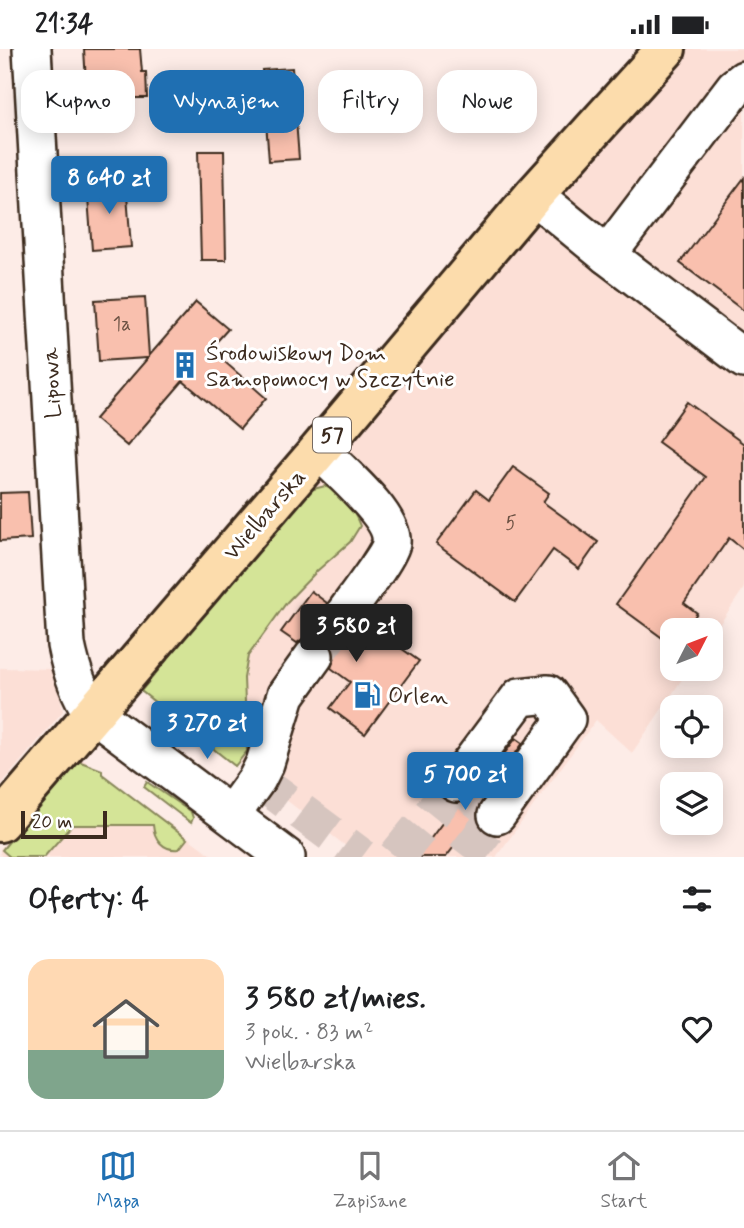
<!DOCTYPE html>
<html lang="pl">
<meta charset="utf-8">
<style>
body{margin:0;font-family:Mynerve,sans-serif;background:#f2f2f2;color:#202124;height:100vh;display:flex;flex-direction:column;font-size:26px;white-space:nowrap}
*{box-sizing:border-box;margin:0}
p{font-size:23px;color:#757577}
.icon{flex:none;width:38px;height:38px;fill:none;stroke:currentColor;stroke-width:2;stroke-linecap:round;stroke-linejoin:round}
.map{position:relative;height:808px;overflow:hidden}
.drawer{display:flex;flex-direction:column;background:#fff;flex:1}
.drawer>*{flex:none}
.top-card{position:absolute;left:21px;top:21px;width:704px;height:63px;display:flex;gap:14px}
.needle{width:46px;rotate:48deg}
.buttons{position:absolute;left:660px;top:569px;display:grid;gap:14px}
.buttons a{display:grid;place-items:center;width:63px;height:63px;border-radius:14px;background:#fff;box-shadow:0 4px 18px #0003;font-size:35px}
.scale{position:absolute;left:21px;bottom:18px;width:86px;box-sizing:border-box;padding-left:7px;border:4px solid #3b2a1e;border-top:0;font-size:19px;line-height:24px;white-space:nowrap;color:#3b2a1e;-webkit-text-stroke:5px #fff;paint-order:stroke}
.price{position:absolute;translate:-50% -60px;padding:0 16px;border-radius:7px;background:#1f6fb2;color:#fff;font-size:23px;line-height:46px;filter:drop-shadow(0 2px 4px #0008)}
.price::after{content:'';position:absolute;left:50%;top:42px;width:21px;height:16px;margin-left:-10px;background:inherit;clip-path:polygon(0 0,100% 0,50% 100%)}
.price.current{background:#222;color:#fff}
ul{padding:0;list-style:none}
li{display:flex;align-items:center;gap:21px;height:175px;padding:0 28px}
li+li{border-top:2px solid #e0e0e0}
li span{display:grid;place-items:center;flex:none;width:196px;height:140px;border-radius:21px;color:#555}
li>.icon{margin-inline-start:auto}
span .icon{width:84px;height:84px;fill:#fffc;stroke-width:1}
li b{font-size:30px}
h2{display:flex;justify-content:space-between;align-items:center;height:84px;padding:0 28px;font-size:30px}
.pill{padding:0 24px;border-radius:21px;background:#fff;box-shadow:0 4px 18px #0003;font-size:24px;line-height:63px}
.pill.current{background:#1f6fb2;color:#fff}
.status{display:flex;justify-content:space-between;align-items:center;height:49px;padding:0 35px;background:#fff;direction:ltr}
.status svg{height:19px;fill:currentColor}
.menu{display:flex;justify-content:space-around;align-items:center;height:98px;border-top:2px solid #e0e0e0;background:#fff;font-size:19px;color:#757577}
.menu a{display:grid;justify-items:center;gap:4px}
.menu .current{color:#1f6fb2}
.map>svg:first-child{display:block}
</style>
<div class="status"><b>21:34</b><svg viewBox="0 0 49 12"><path d="M0 12V9h3v3zM5 12V6h3v6zM10 12V3h3v9zM15 12V0h3v12zM26 1h20v11H26zM47 4h2v5h-2z"/></svg></div>
<div class="map">
<svg width="744" height="808" viewBox="0 0 744 808">
<rect width="100%" height="100%" fill="#fdece7"/>
<filter id="ink" filterUnits="userSpaceOnUse"><feTurbulence type="fractalNoise" baseFrequency=".0143" numOctaves="2"/><feDisplacementMap in="SourceGraphic" scale="14" xChannelSelector="R" yChannelSelector="G"/><feConvolveMatrix kernelMatrix="1 2 1 2 8 2 1 2 1" color-interpolation-filters="sRGB"/></filter>
<g filter="url(#ink)">
<g fill="#fcdfd6">
<path d="M 684,0 L 744,0 L 744,539 L 711,588 L 710,581 L 672,581 L 672,620 L 689,620 L 632,704 L 596,671 L 496,808 L 360,808 L 141,639 L 665,19 Z"/>
<path d="M 0,619 L 55,620 L 63,662 L 0,737 Z"/>
<path d="M 78,707 L 214,808 L 4,808 L 0,805 L 0,800 Z"/>
</g>
<g fill="#d4e497" stroke="#88875a" stroke-width="2">
<path d="M 325,437 C 345,446 352,457 360,477 L 350,493 L 317,522 L 287,553 L 248,607 L 244,629 L 247,702 L 235,717 L 141,642 L 306,442 Z"/>
<path d="M 78,712 L 102,721 L 102,725 L 187,790 L 179,800 C 163,802 154,790 153,776 L 72,776 L 44,808 L 10,808 L 2,801 L 72,716 Z"/>
<path d="M 147,733 L 191,763 L 193,769 L 191,774 L 144,738 Z"/>
</g>
<g fill="#f9c0ae" stroke="#3b2a1e" stroke-width="2">
<path d="M 84,0 L 140,0 L 142,23 L 146,23 L 147,49 L 87,49 Z"/>
<path d="M 292,19 L 299,110 L 269,112 L 262,21 Z"/>
<path d="M 198,102 L 224,102 L 226,211 L 201,211 Z"/>
<path d="M 744,129 L 744,262 L 680,214 Z"/>
<path d="M 126,133 L 131,198 L 92,201 L 87,136 Z"/>
<path d="M 145,248 L 149,307 L 196,253 L 228,280 L 210,300 L 266,349 L 240,380 L 183,332 L 127,397 L 95,370 L 148,309 L 99,312 L 95,251 Z"/>
<path d="M 687,353 L 744,395 L 744,501 L 729,489 L 684,554 L 697,564 L 685,581 L 672,581 L 672,596 L 616,555 L 706,428 L 658,393 Z"/>
<path d="M 513,418 L 549,444 L 543,453 L 598,493 L 579,520 L 553,501 L 515,553 L 436,495 L 476,441 L 489,451 Z"/>
<path d="M 28,443 L 31,490 L 0,492 L 0,444 Z"/>
<path d="M 311,542 L 327,554 L 323,563 L 325,574 L 332,583 L 343,587 L 352,585 L 361,578 L 380,592 L 384,587 L 419,612 L 365,685 L 330,659 L 350,633 L 331,619 L 335,608 L 333,598 L 327,590 L 315,586 L 305,588 L 297,594 L 281,583 Z"/>
<path d="M 516,689 L 523,694 L 480,754 L 477,768 L 446,808 L 417,808 L 457,754 L 465,753 L 473,747 Z"/>
</g>
<g fill="none" stroke-linecap="round" stroke-linejoin="round">
<g stroke="#d6c5bf" stroke-width="37" stroke-dasharray="37 18" stroke-linecap="butt">
<path d="M 314,607 L 344,566"/>
<path d="M 257,730 L 362,808"/>
<path d="M 396,808 L 456,734 L 497,766 L 465,808"/>
</g>
<defs>
<g id="minor">
<path d="M 32,0 L 66,596 C 71,621 78,642 92,663 L 286,808"/>
<path d="M 534,146 L 607,206 L 735,38 L 744,31"/>
<path d="M 607,206 L 744,310"/>
<path d="M 319,401 C 337,420 395,468 391,494 C 390,505 353,553 344,566"/>
<path d="M 456,734 L 520,648 L 548,645 L 566,670 L 497,766"/>
<path d="M 231,766 L 257,730 L 265,714 L 286,646 L 314,607"/>
</g>
<path id="major" d="M 0,773 L 319,401 L 534,146 L 666,0"/>
</defs>
<use href="#minor" stroke="#3b2a1e" stroke-width="42"/>
<use href="#major" stroke="#3b2a1e" stroke-width="44"/>
<use href="#minor" stroke="#fff" stroke-width="37"/>
<use href="#major" stroke="#fcdcac" stroke-width="38"/>
</g>
</g>
<defs>
<symbol id="building-bare" viewBox="-9 -9 18 18"><path d="M-4-6H4V6H1V3H-1V6H-4ZM-2.5-4.3h1.7v1.8h-1.7ZM.8-4.3h1.7v1.8H.8ZM-2.5-1h1.7V.8h-1.7ZM.8-1h1.7V.8H.8Z" fill="#1f6fb2" stroke="#fff" stroke-width="2.5" paint-order="stroke"/></symbol>
<symbol id="fuel-bare" viewBox="-9 -9 18 18"><path d="M-5.5-6h7V0h2V4h1.3V-2.5L3-4.5l.8-.8L6-3V5H2.5V1h-1V6h-7ZM-4.2-4.7v3.2H.2V-4.7Z" fill="#1f6fb2" stroke="#fff" stroke-width="2.5" paint-order="stroke"/></symbol>
</defs>
<g fill-rule="evenodd">
<use href="#building-bare" x="166" y="297" width="38" height="38"/>
<use href="#fuel-bare" x="348" y="627" width="38" height="38"/>
</g>
<g text-anchor="middle" stroke-width="6" stroke-linejoin="round" paint-order="stroke">
<g font-size="19" fill="#6a5042">
<text x="122" y="281">1a</text>
<text x="511" y="480">5</text>
</g>
<rect fill="#fff" stroke="#766a62" stroke-width="2" x="313" y="368.5" width="38" height="35" rx="5"/>
<g font-size="21" font-weight="bold" fill="#3b2a1e">
<text x="332" y="393">57</text>
</g>
<g font-size="23" fill="#3b2a1e" stroke="#fff" text-anchor="start">
<text x="206" y="311">Środowiskowy Dom<tspan x="206" dy="26">Samopomocy w Szczytnie</tspan></text>
<text x="388" y="654">Orlen</text>
</g>
<g font-size="23" fill="#3b2a1e" stroke="#fff">
<text transform="translate(51 334) rotate(-93)" y="8">Lipowa</text>
<text transform="translate(264 465) rotate(-49)" y="8">Wielbarska</text>
</g>
</g>
</svg>
<div class="buttons">
<a><svg class="needle" viewBox="-14 -14 28 28"><path d="M0-13l5 13h-10z" fill="#e53935"/><path d="M0 13l5-13h-10z" fill="#757577"/></svg></a>
<a><svg class="icon" aria-label="locate" viewBox="0 0 24 24"><circle cx="12" cy="12" r="6"/><path d="M12 2v4M12 18v4M2 12h4M18 12h4"/></svg></a>
<a><svg class="icon" aria-label="layers" viewBox="0 0 24 24"><path d="M12 4l9 5-9 5-9-5zM3 14l9 5 9-5"/></svg></a>
</div>
<div class="scale">20 m</div>
<b class="price" style="left:109px;top:167px">8 640 zł</b>
<b class="price current" style="left:356px;top:615px">3 580 zł</b>
<b class="price" style="left:207px;top:712px">3 270 zł</b>
<b class="price" style="left:465px;top:763px">5 700 zł</b>
<div class="top-card">
<a class="pill">Kupno</a>
<a class="pill current">Wynajem</a>
<a class="pill">Filtry</a>
<a class="pill">Nowe</a>
</div>
</div>
<section class="drawer">
<h2>Oferty: 4<svg class="icon" aria-label="filters" viewBox="0 0 24 24"><path d="M4 7h16M4 17h16"/><circle cx="9" cy="7" r="2"/><circle cx="15" cy="17" r="2"/></svg></h2>
<ul>
<li><span style="background:linear-gradient(#ffd9b3 65%,#7fa58c 0)"><svg class="icon" aria-label="home" viewBox="0 0 24 24"><path d="M3 11l9-7 9 7M6 9v11h12V9"/></svg></span><div><b>3 580 zł/mies.</b><p>3 pok. · 83 m²</p><p>Wielbarska</p></div><svg class="icon" aria-label="heart" viewBox="0 0 24 24"><path d="M12 20l-8-8c-3-5 5-10 8-4 3-6 11-1 8 4z"/></svg></li>
</ul>
</section>
<nav class="menu">
<a class="current"><svg class="icon" aria-label="map" viewBox="0 0 24 24"><path d="M3 6l6-2 6 2 6-2v14l-6 2-6-2-6 2zM9 4v14M15 6v14"/></svg>Mapa</a>
<a><svg class="icon" aria-label="saved" viewBox="0 0 24 24"><path d="M7 4h10v16l-5-4-5 4z"/></svg>Zapisane</a>
<a><svg class="icon" aria-label="home" viewBox="0 0 24 24"><path d="M3 11l9-7 9 7M6 9v11h12V9"/></svg>Start</a>
</nav>
